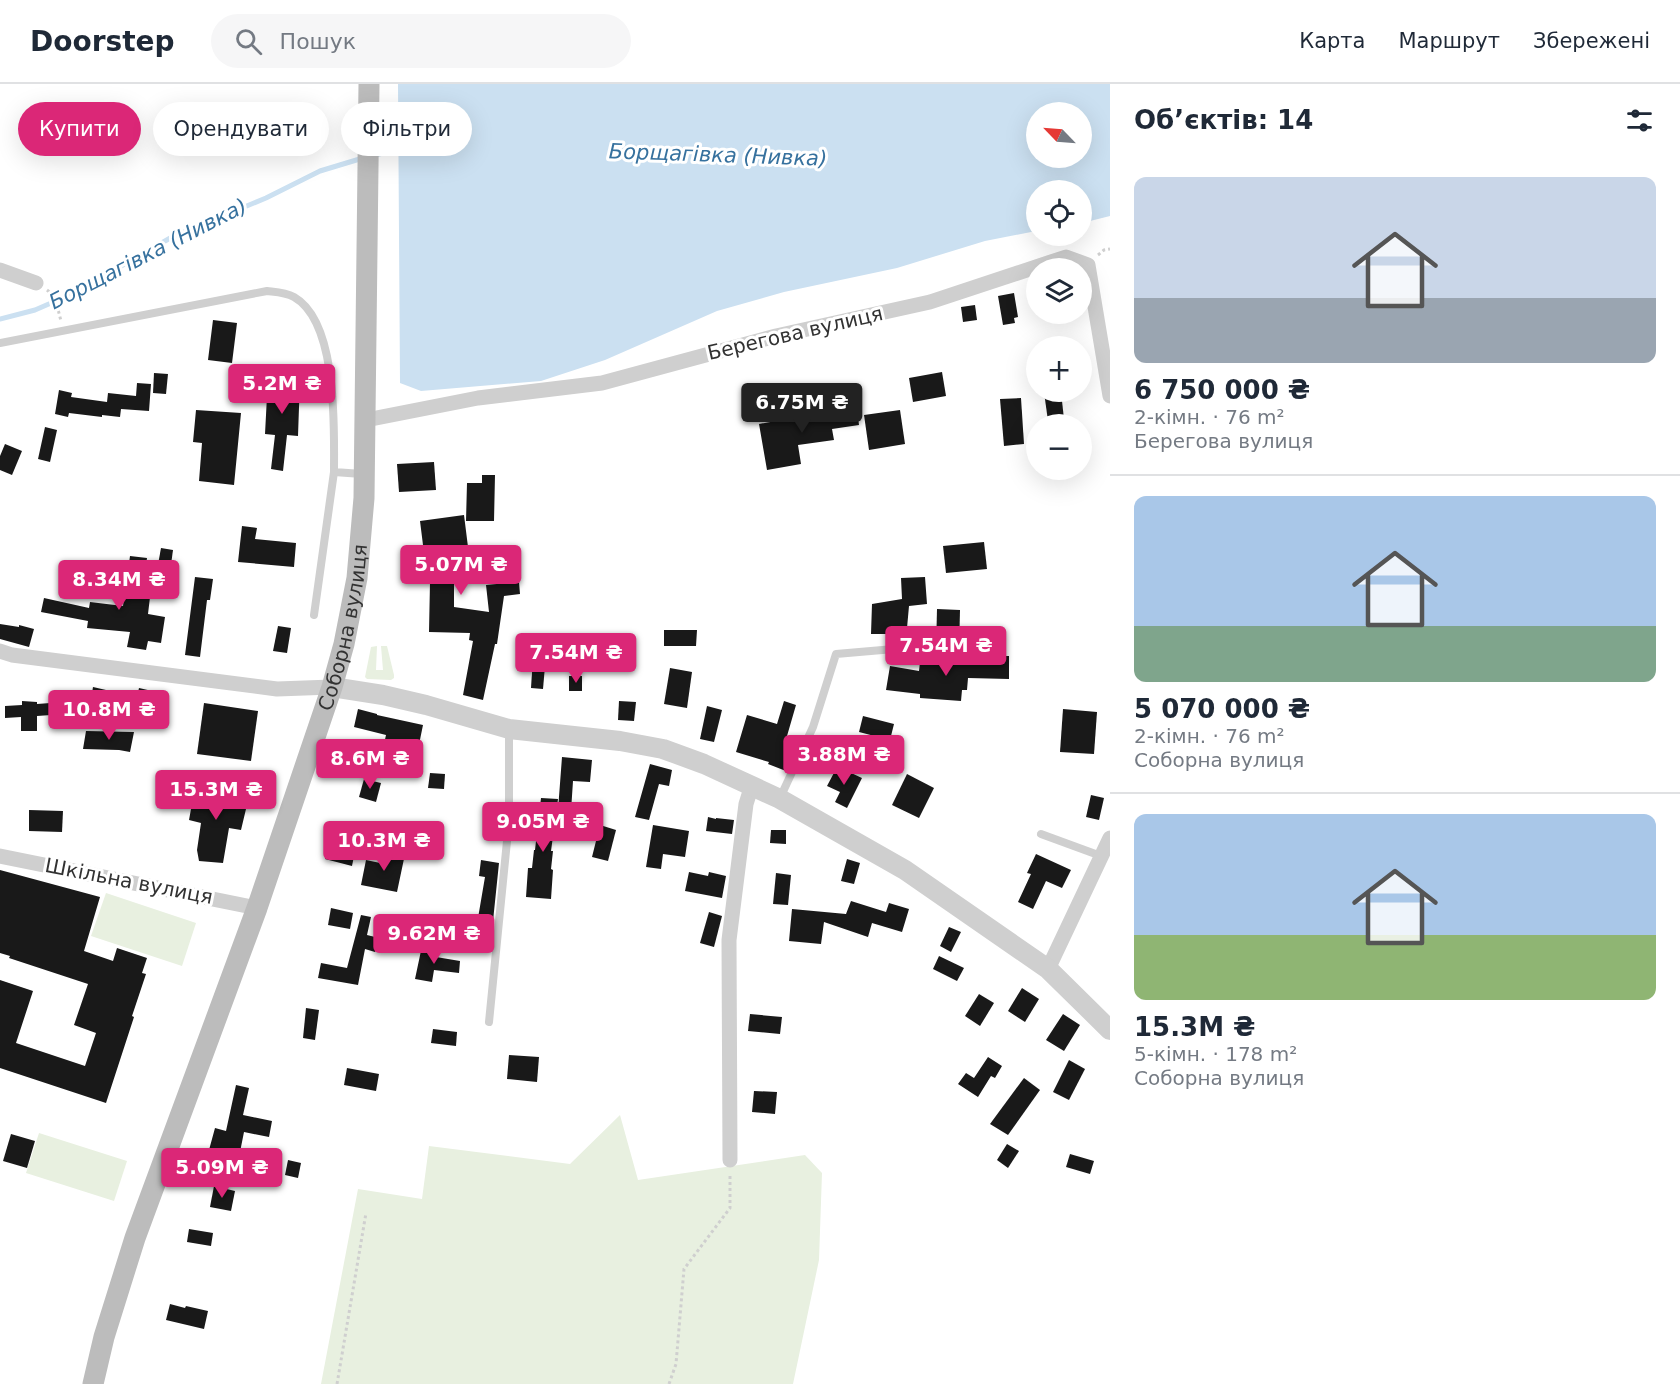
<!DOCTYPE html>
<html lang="uk">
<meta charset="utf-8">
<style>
body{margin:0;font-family:"DejaVu Sans",sans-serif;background:#f6f6f7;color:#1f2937;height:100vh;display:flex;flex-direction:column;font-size:22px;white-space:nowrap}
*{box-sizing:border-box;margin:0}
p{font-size:20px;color:#747a83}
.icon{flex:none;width:33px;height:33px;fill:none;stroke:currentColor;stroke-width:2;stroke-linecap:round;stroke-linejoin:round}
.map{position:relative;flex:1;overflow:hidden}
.drawer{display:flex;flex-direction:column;background:#fff;width:570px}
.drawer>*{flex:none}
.banner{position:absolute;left:18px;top:18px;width:570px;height:54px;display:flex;gap:12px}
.needle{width:39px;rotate:295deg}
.fabs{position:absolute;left:1026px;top:18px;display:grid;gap:12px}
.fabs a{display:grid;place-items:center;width:66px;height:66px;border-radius:50%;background:#fff;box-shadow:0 6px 24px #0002;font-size:30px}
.price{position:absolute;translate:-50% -51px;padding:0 14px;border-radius:6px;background:#db2777;color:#fff;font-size:20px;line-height:39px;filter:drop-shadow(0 2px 3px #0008)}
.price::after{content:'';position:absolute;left:50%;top:36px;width:18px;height:14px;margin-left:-9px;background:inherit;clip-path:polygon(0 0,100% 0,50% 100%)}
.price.current{background:#222;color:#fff}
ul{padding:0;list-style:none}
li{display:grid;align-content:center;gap:12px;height:318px;padding:0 24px}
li+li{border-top:2px solid #e0e1e3}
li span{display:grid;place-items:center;height:186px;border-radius:12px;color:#555}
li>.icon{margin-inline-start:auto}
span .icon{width:108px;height:108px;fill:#fffc;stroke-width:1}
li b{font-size:26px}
h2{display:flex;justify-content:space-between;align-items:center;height:72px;padding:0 24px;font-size:26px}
.pill{padding:0 21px;border-radius:27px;background:#fff;box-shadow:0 6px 24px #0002;font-size:21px;line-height:54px}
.pill.current{background:#db2777;color:#fff}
header{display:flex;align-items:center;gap:36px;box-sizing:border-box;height:84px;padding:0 30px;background:#fff;border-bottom:2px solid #e0e1e3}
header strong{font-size:28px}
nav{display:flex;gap:33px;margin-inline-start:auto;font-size:21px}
.search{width:420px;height:54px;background:#f6f6f7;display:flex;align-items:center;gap:15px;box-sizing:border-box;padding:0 21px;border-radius:33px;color:#747a83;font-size:22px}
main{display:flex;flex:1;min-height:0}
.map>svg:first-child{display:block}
</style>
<header>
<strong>Doorstep</strong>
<div class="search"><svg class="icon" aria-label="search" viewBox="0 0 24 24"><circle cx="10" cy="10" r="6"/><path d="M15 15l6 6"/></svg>Пошук</div>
<nav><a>Карта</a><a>Маршрут</a><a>Збережені</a></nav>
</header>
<main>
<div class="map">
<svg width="1110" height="1300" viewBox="0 0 1110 1300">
<rect width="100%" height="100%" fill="#fff"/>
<g fill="#e8f0e0">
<path d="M 377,562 L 376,586 L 383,586 L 381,562 L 387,562 L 394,591 L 394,594 L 391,596 L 367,595 L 365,593 L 371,563 Z"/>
<path d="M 106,809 L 196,839 L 182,882 L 91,852 Z"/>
<path d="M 620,1031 L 638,1096 L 805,1071 L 822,1089 L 819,1176 L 793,1300 L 321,1300 L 358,1105 L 422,1115 L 429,1062 L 570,1080 Z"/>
<path d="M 39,1049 L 127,1077 L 114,1117 L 26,1089 Z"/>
</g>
<path fill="#cbe0f1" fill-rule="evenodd" d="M 398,0 L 1110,0 L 1110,132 L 1082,139 L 1082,106 L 1036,106 L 1036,147 L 985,157 L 897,184 L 784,208 L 717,227 L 605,276 L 541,297 L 421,307 L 400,299 ZM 1036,28 L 1082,28 L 1082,74 L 1036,74 Z"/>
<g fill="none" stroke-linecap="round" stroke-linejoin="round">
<g stroke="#cbe0f1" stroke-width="5">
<path d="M 372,72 L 404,63"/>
<path d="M 0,235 L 35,226 L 74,209 L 172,153 L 266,114 L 320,87 L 363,74"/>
</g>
</g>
<g fill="#191919">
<path d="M 1014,209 L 1018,233 L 1014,234 L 1015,239 L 1003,241 L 998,212 Z"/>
<path d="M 975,221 L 977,236 L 963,238 L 961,223 Z"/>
<path d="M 213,236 L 237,239 L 232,279 L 208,276 Z"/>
<path d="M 942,288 L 946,312 L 913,318 L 909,294 Z"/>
<path d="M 154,289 L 168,290 L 166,310 L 153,309 Z"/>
<path d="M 268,293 L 300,294 L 298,352 L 287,351 L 283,387 L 271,385 L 275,351 L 265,350 Z"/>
<path d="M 137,299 L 151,300 L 149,327 L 121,325 L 120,333 L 102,331 L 102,333 L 69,329 L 68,333 L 55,330 L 59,306 L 72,309 L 71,313 L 107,318 L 108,309 L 136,312 Z"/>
<path d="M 1044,308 L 1061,308 L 1064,335 L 1048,337 Z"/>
<path d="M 831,312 L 833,329 L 857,326 L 859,341 L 832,345 L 834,356 L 798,361 L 801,380 L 767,386 L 759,340 L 793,334 L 794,338 L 818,332 L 815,315 Z"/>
<path d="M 1021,314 L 1024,360 L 1004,362 L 1000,315 Z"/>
<path d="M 196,326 L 241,329 L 234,401 L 199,397 L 202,359 L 193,358 Z"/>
<path d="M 900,326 L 905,360 L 869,366 L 864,331 Z"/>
<path d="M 45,343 L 57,346 L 50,378 L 38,375 Z"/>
<path d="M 5,360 L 22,367 L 12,391 L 0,386 L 0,372 Z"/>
<path d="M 434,378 L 436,406 L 399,408 L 397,380 Z"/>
<path d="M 482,391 L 495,391 L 494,437 L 466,437 L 467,399 L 482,399 Z"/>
<path d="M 464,431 L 468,463 L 474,463 L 474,492 L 454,492 L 454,523 L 489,528 L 486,501 L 519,498 L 520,510 L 504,512 L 497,560 L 495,560 L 483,616 L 463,611 L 473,557 L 469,556 L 470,549 L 429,548 L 430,498 L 421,497 L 423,461 L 420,437 Z"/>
<path d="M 242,442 L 257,444 L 255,455 L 296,459 L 294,483 L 238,478 Z"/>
<path d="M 984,458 L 987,485 L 946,489 L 943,462 Z"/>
<path d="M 161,464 L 173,466 L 170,488 L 157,486 Z"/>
<path d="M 130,472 L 147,474 L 142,512 L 150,513 L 148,530 L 165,533 L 161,559 L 148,557 L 146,566 L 127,563 L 130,548 L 87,544 L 88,537 L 41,528 L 44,514 L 89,524 L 90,518 L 123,522 Z"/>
<path d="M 195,493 L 213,495 L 210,516 L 207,516 L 200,573 L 185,571 Z"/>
<path d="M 925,493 L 927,520 L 909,522 L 906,555 L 890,554 L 890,550 L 871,550 L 872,520 L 902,515 L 901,494 Z"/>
<path d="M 937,525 L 960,526 L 959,567 L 936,566 Z"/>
<path d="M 0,540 L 19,543 L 19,541 L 34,545 L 29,563 L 0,555 Z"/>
<path d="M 278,542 L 291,544 L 287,569 L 273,567 Z"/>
<path d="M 664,546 L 697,546 L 696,562 L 664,562 Z"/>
<path d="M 534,558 L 547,559 L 543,605 L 531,604 Z"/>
<path d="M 988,572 L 1009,572 L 1009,595 L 968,594 L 967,606 L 962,606 L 961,617 L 920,614 L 920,610 L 886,606 L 890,582 L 919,587 L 920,578 L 967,579 L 972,575 L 988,576 Z"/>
<path d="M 670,584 L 692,588 L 687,624 L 664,620 Z"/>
<rect x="569" y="592" width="13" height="15"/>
<path d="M 93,603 L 106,606 L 103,625 L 90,622 Z"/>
<path d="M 139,604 L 152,607 L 146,633 L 133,630 Z"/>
<path d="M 22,617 L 37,618 L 37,620 L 64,618 L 65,630 L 37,632 L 37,647 L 21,647 L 21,633 L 5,634 L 5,622 L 22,621 Z"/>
<path d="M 619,617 L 636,618 L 634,637 L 618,636 Z"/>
<path d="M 784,617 L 796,621 L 787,652 L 795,655 L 791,664 L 796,666 L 786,687 L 768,680 L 769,678 L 736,668 L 747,631 L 777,640 Z"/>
<path d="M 204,619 L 258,627 L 251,677 L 197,670 Z"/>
<path d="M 707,622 L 722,626 L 714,658 L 700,655 Z"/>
<path d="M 358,625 L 377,630 L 377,631 L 423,641 L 414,685 L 380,678 L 386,651 L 354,643 Z"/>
<path d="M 1063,625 L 1097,628 L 1094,670 L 1060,668 Z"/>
<path d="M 863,632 L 894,640 L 890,656 L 859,648 Z"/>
<path d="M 86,647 L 134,648 L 130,668 L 119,666 L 83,665 Z"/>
<path d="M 562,673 L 592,676 L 590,698 L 573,697 L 571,727 L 558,726 Z"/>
<path d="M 650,680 L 672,686 L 669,702 L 659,700 L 649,736 L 635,733 Z"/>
<path d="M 836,685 L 848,691 L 849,688 L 862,694 L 847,724 L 835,718 L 840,708 L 827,702 Z"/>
<path d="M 430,689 L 445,690 L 444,705 L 428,704 Z"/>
<path d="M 907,690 L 934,704 L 919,734 L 892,721 Z"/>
<path d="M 364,695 L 381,699 L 376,718 L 359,713 Z"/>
<path d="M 219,698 L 225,698 L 232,703 L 234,710 L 238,711 L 235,722 L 246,725 L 241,746 L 229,744 L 223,779 L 199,777 L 197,766 L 201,739 L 189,736 L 193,714 L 206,716 L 209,702 L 215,703 Z"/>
<path d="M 1091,711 L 1104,714 L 1099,736 L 1086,733 Z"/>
<path d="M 541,714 L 558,715 L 551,767 L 553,767 L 551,785 L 553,786 L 551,815 L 526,813 L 528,784 L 532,784 L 534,766 L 535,766 Z"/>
<path d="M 29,726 L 63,727 L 62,748 L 29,747 Z"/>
<path d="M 708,733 L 716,735 L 716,734 L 734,736 L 732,750 L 706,747 Z"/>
<path d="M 600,741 L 616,746 L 608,777 L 592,773 Z"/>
<path d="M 653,741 L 689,747 L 685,773 L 663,770 L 661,785 L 646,783 Z"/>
<path d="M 771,746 L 786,746 L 786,760 L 770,759 Z"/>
<path d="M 329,760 L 355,767 L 352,782 L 325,775 Z"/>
<path d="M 387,766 L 405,770 L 397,808 L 361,801 L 366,776 L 385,780 Z"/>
<path d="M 1036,770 L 1071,786 L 1062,804 L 1046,797 L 1033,825 L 1018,818 L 1031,790 L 1027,789 Z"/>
<path d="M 847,775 L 860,779 L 854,800 L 841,797 Z"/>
<path d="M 481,776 L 499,779 L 493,837 L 478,834 L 485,793 L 479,792 Z"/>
<path d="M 0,786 L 100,813 L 84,867 L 113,877 L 117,864 L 147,874 L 142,889 L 146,890 L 132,932 L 134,933 L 106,1019 L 0,984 L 0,896 L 33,907 L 16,959 L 85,982 L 96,949 L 74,941 L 88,900 L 9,874 L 10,872 L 0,869 Z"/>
<path d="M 689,788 L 708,792 L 709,788 L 726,792 L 722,814 L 685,807 Z"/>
<path d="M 776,789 L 791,791 L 788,821 L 773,820 Z"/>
<path d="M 851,817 L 886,828 L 889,819 L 909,825 L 902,848 L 872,839 L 868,853 L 824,838 L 821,860 L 789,857 L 792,825 L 846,830 Z"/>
<path d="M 331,824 L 353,829 L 350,845 L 328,841 Z"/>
<path d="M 709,828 L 722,832 L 714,863 L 700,859 Z"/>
<path d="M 361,831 L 371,833 L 367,851 L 379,854 L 375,868 L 365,865 L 358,901 L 318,894 L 321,879 L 347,884 Z"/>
<path d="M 949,843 L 961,848 L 951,868 L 940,862 Z"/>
<path d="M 422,862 L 438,865 L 436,873 L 460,877 L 459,889 L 434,886 L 432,898 L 415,895 Z"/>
<path d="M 939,872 L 964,884 L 957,897 L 933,885 Z"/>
<path d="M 1022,904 L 1039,915 L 1025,938 L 1008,927 Z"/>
<path d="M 979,910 L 994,919 L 980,942 L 965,932 Z"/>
<path d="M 306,924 L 319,926 L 315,956 L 303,954 Z"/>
<path d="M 750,930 L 782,933 L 780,950 L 748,947 Z"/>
<path d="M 1063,930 L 1080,941 L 1064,967 L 1046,956 Z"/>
<path d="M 433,945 L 457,948 L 456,962 L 431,959 Z"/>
<path d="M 509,971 L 539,973 L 537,998 L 507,995 Z"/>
<path d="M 988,973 L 1002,982 L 995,994 L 991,992 L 978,1013 L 958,1000 L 966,989 L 974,994 Z"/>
<path d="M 1069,976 L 1085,985 L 1069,1016 L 1053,1008 Z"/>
<path d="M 347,984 L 379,990 L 376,1007 L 344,1001 Z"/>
<path d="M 1024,994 L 1040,1006 L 1008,1051 L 990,1040 Z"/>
<path d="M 236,1001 L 249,1004 L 243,1031 L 272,1037 L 269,1053 L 244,1048 L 239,1073 L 209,1066 L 215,1044 L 226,1047 Z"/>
<path d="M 754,1007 L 777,1008 L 775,1030 L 752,1028 Z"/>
<path d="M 11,1050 L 35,1057 L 27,1084 L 3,1077 Z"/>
<path d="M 1007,1060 L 1019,1067 L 1008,1084 L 997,1076 Z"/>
<path d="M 1070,1070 L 1094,1077 L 1090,1090 L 1066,1083 Z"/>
<path d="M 288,1076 L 301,1079 L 298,1094 L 285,1091 Z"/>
<path d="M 214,1102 L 235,1107 L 231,1127 L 210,1123 Z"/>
<path d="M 189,1145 L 213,1149 L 211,1162 L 187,1158 Z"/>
<path d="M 170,1220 L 185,1224 L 186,1222 L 208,1227 L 204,1245 L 166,1236 Z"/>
</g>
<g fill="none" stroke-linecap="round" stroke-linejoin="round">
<g stroke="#cfcfcf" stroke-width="3" stroke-dasharray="3 3" stroke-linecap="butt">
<path d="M 1098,171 L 1104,166 L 1110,165"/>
<path d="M 47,206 C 56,213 58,226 61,237"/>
<path d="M 337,1300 L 366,1129"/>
<path d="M 669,1300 L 676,1280 L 684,1185 L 730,1124 L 730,1091"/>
</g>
<g stroke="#cfcfcf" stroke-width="8">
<path d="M 0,259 L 267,207 C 276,208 285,208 294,213 C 338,238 334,344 334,388 L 362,390"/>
<path d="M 314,531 L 334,388"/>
<path d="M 780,714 L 813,643 L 836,570 L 894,565 L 914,572 L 967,573"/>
<path d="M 1041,750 L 1101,772"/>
<path d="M 489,938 L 509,737 L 509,646"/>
</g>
<g stroke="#cfcfcf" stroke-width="15">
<path d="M 0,186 L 36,199"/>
<path d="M 366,336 L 478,314 L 602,299 L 776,252 L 930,218 L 1066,173 L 1088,181 L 1110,312"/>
<path d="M 0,567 L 12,571 L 277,605 L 332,603"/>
<path d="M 0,772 L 257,824"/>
<path d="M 1048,885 L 1110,754"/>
<path d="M 730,1076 L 729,856 L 746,720 L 752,701"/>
</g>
<path stroke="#cfcfcf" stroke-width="20" d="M 332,603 L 383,611 L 426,621 L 509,645 L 620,657 L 663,665 L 704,680 L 780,715 L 905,786 L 1048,885 L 1110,946"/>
<path stroke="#bcbcbc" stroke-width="21" id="s1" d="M 93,1300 L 104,1253 L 135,1154 L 257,824 L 332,603 L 344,560 L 357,494 L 364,414 L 369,0"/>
</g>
<g text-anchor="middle" stroke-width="6" stroke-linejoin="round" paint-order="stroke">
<g font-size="20" fill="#323232" stroke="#fff">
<text transform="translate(795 249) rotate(-13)" y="7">Берегова вулиця</text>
<text dy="7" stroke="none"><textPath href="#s1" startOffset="798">Соборна вулиця</textPath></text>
<text transform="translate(129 797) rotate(11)" y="7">Шкільна вулиця</text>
</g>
<g font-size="21" font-style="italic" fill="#36719e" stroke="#fff">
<text transform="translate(718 71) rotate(2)" y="7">Борщагівка (Нивка)</text>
<text transform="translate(148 170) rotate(-27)" y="7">Борщагівка (Нивка)</text>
</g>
</g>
</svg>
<div class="fabs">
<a><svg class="needle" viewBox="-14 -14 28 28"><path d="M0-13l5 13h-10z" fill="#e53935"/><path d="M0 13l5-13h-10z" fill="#747a83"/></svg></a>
<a><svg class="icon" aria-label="locate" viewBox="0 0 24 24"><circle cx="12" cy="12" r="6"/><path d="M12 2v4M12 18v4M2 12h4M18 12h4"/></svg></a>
<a><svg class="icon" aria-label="layers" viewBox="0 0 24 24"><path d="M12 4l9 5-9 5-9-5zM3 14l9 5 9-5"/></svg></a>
<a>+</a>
<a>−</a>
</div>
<b class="price" style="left:282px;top:331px">5.2M ₴</b>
<b class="price current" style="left:802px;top:350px">6.75M ₴</b>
<b class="price" style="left:461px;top:512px">5.07M ₴</b>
<b class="price" style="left:119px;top:527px">8.34M ₴</b>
<b class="price" style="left:946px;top:593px">7.54M ₴</b>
<b class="price" style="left:576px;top:600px">7.54M ₴</b>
<b class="price" style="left:109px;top:657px">10.8M ₴</b>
<b class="price" style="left:844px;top:702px">3.88M ₴</b>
<b class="price" style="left:370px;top:706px">8.6M ₴</b>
<b class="price" style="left:216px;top:737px">15.3M ₴</b>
<b class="price" style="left:543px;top:769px">9.05M ₴</b>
<b class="price" style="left:384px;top:788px">10.3M ₴</b>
<b class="price" style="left:434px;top:881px">9.62M ₴</b>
<b class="price" style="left:222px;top:1115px">5.09M ₴</b>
<div class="banner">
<a class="pill current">Купити</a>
<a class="pill">Орендувати</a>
<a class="pill">Фільтри</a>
</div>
</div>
<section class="drawer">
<h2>Об’єктів: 14<svg class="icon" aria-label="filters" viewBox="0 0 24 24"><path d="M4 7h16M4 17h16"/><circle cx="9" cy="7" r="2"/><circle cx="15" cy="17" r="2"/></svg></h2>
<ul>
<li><span style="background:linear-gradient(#c9d6e8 65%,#9aa5b1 0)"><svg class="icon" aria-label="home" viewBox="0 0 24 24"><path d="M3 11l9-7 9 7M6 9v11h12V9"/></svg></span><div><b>6 750 000 ₴</b><p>2-кімн. · 76 m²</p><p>Берегова вулиця</p></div></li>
<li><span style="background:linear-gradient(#a9c7e8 70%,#7fa58c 0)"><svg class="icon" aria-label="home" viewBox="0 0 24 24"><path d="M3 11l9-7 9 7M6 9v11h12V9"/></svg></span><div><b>5 070 000 ₴</b><p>2-кімн. · 76 m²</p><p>Соборна вулиця</p></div></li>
<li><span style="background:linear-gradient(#a9c7e8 65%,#8fb573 0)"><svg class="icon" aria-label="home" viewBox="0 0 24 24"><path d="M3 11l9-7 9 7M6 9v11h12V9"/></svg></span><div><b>15.3M ₴</b><p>5-кімн. · 178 m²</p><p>Соборна вулиця</p></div></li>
</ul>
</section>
</main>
